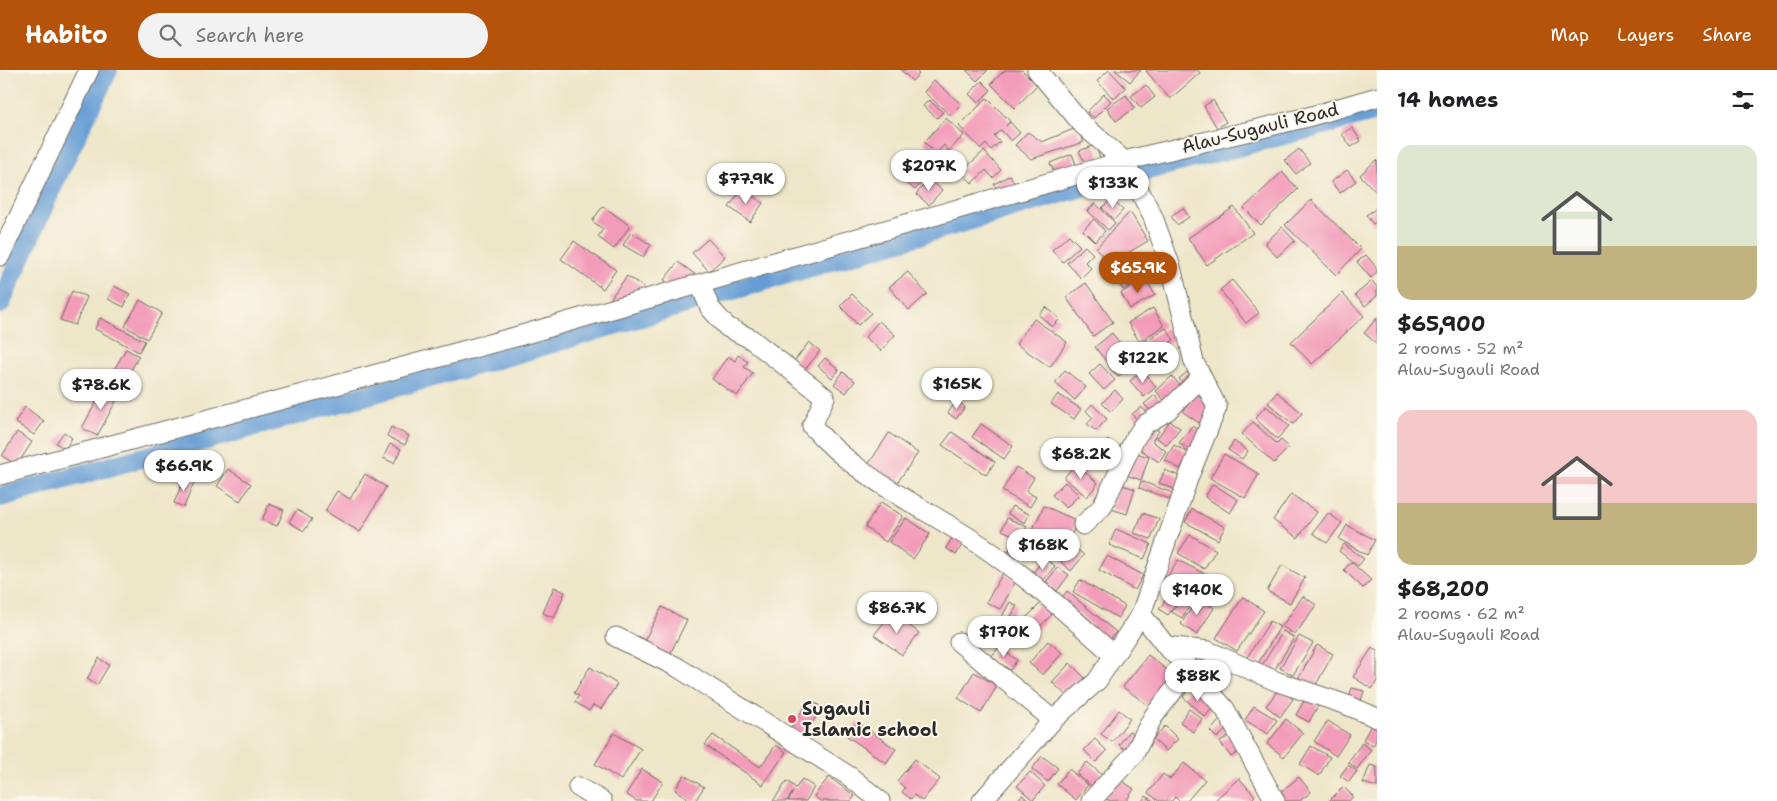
<!DOCTYPE html>
<meta charset="utf-8">
<style>
body{margin:0;font-family:"Shantell Sans",sans-serif;background:#f2f2f2;color:#202124;height:100vh;display:flex;flex-direction:column;font-size:19px;white-space:nowrap}
*{box-sizing:border-box;margin:0}
p{font-size:16px;color:#757577}
.icon{flex:none;width:28px;height:28px;fill:none;stroke:currentColor;stroke-width:2;stroke-linecap:round;stroke-linejoin:round}
.map{position:relative;flex:1;overflow:hidden}
.drawer{display:flex;flex-direction:column;background:#fff;width:400px}
.drawer>*{flex:none}
.price{position:absolute;translate:-50% -42px;padding:0 11px;border-radius:18px;background:#fff;color:#222;font-size:16px;line-height:32px;filter:drop-shadow(0 1px 2px #0008)}
.price::after{content:'';position:absolute;left:50%;top:30px;width:15px;height:11px;margin-left:-8px;background:inherit;clip-path:polygon(0 0,100% 0,50% 100%)}
.price.active{background:#b45309;color:#fff}
ul{padding:0;list-style:none}
li{display:grid;align-content:center;gap:10px;height:265px;padding:0 20px}
li span{display:grid;place-items:center;height:155px;border-radius:15px;color:#555}
li>.icon{margin-inline-start:auto}
span .icon{width:90px;height:90px;fill:#fffc;stroke-width:1}
li b{font-size:21px}
h2{display:flex;justify-content:space-between;align-items:center;height:60px;padding:0 20px;font-size:21px}
header{display:flex;align-items:center;gap:30px;box-sizing:border-box;height:70px;padding:0 25px;background:#b45309;color:#fff}
header strong{font-size:24px}
nav{display:flex;gap:28px;margin-inline-start:auto;font-size:18px}
.search{width:350px;height:45px;background:#f2f2f2;display:flex;align-items:center;gap:12px;box-sizing:border-box;padding:0 18px;border-radius:28px;color:#757577;font-size:19px}
main{display:flex;flex:1;min-height:0}
.map>svg:first-child{display:block}
</style>
<header>
<strong>Habito</strong>
<div class="search"><svg class="icon" aria-label="search" viewBox="0 0 24 24"><circle cx="10" cy="10" r="6"/><path d="M15 15l6 6"/></svg>Search here</div>
<nav><a>Map</a><a>Layers</a><a>Share</a></nav>
</header>
<main>
<div class="map">
<svg width="1377" height="731" viewBox="0 0 1377 731">
<rect width="100%" height="100%" fill="#fbf7ec"/>
<filter id="ink" filterUnits="userSpaceOnUse"><feTurbulence type="fractalNoise" baseFrequency=".02" numOctaves="2"/><feDisplacementMap in="SourceGraphic" scale="10" xChannelSelector="R" yChannelSelector="G"/><feConvolveMatrix kernelMatrix="1 2 1 2 8 2 1 2 1" color-interpolation-filters="sRGB"/></filter>
<filter id="wash" filterUnits="userSpaceOnUse"><feTurbulence type="fractalNoise" baseFrequency=".0096" numOctaves="4" result="noise"/><feDisplacementMap in="SourceGraphic" scale="20" xChannelSelector="R" yChannelSelector="G"/><feGaussianBlur stdDeviation="1.12" result="paint"/><feColorMatrix in="noise" values="0 0 0 0 0 0 0 0 0 0 0 0 0 0 0 0 0 1.4 0 .05"/><feComposite in="paint" operator="in"/></filter>
<g filter="url(#wash)">
<rect width="100%" height="100%" fill="#eee6c9"/>
<g fill="none" stroke-linecap="round" stroke-linejoin="round">
<g stroke="#669dd4" stroke-width="20">
<path d="M 0,234 L 59,102 L 108,0"/>
<path d="M 0,427 L 515,284 L 1097,113 L 1377,41"/>
</g>
</g>
<g id="blocks">
<g fill="#f39cba">
<path d="M 901,0 L 915,0 L 919,4 L 912,11 Z"/>
<path d="M 966,0 L 988,0 L 977,11 Z"/>
<path d="M 1005,0 L 1022,0 L 1037,15 L 1015,38 L 991,14 Z"/>
<path d="M 1109,0 L 1126,18 L 1114,29 L 1097,11 Z"/>
<path d="M 1115,0 L 1141,0 L 1130,12 Z"/>
<path d="M 1147,0 L 1198,0 L 1200,3 L 1170,29 L 1146,1 Z"/>
<path d="M 934,10 L 961,34 L 950,45 L 924,22 Z"/>
<path d="M 982,11 L 991,20 L 978,33 L 969,24 Z"/>
<path d="M 1146,15 L 1155,27 L 1141,38 L 1131,26 Z"/>
<path d="M 1104,24 L 1111,31 L 1094,48 L 1087,42 Z"/>
<path d="M 1126,25 L 1135,38 L 1116,51 L 1107,38 Z"/>
<path d="M 987,28 L 1010,51 L 1006,56 L 1010,52 L 1020,63 L 1011,71 L 1001,60 L 994,66 L 1000,72 L 991,80 L 986,74 L 981,79 L 959,56 Z"/>
<path d="M 929,30 L 943,42 L 937,48 L 923,36 Z"/>
<path d="M 1213,30 L 1226,52 L 1217,58 L 1204,36 Z"/>
<path d="M 946,48 L 964,65 L 949,81 L 944,75 L 936,84 L 924,72 Z"/>
<path d="M 1076,58 L 1084,72 L 1031,89 L 1015,75 L 1028,62 L 1042,72 Z"/>
<path d="M 1352,58 L 1361,71 L 1351,77 L 1342,64 Z"/>
<path d="M 1095,75 L 1101,90 L 1087,97 L 1079,81 Z"/>
<path d="M 1299,79 L 1310,93 L 1296,104 L 1285,90 Z"/>
<path d="M 984,81 L 1001,100 L 993,108 L 986,100 L 972,113 L 961,102 Z"/>
<path d="M 921,82 L 936,95 L 915,120 L 900,107 Z"/>
<path d="M 1072,84 L 1077,97 L 1056,106 L 1050,93 Z"/>
<path d="M 1376,90 L 1377,91 L 1377,123 L 1360,105 Z"/>
<path d="M 1347,100 L 1356,111 L 1340,123 L 1331,112 Z"/>
<path d="M 1282,102 L 1298,119 L 1261,155 L 1244,138 Z"/>
<path d="M 1010,105 L 1015,114 L 1000,124 L 994,114 Z"/>
<path d="M 929,109 L 942,120 L 929,135 L 916,124 Z"/>
<path d="M 742,119 L 763,133 L 750,152 L 729,137 Z"/>
<path d="M 1111,129 L 1123,140 L 1114,150 L 1102,138 Z"/>
<path d="M 1311,130 L 1361,179 L 1336,205 L 1285,155 Z"/>
<path d="M 1095,133 L 1115,153 L 1108,160 L 1088,141 Z"/>
<path d="M 603,136 L 630,156 L 614,179 L 598,167 L 603,159 L 592,151 Z"/>
<path d="M 1234,137 L 1253,163 L 1207,195 L 1188,168 Z"/>
<path d="M 1183,138 L 1189,147 L 1177,155 L 1171,146 Z"/>
<path d="M 1377,138 L 1377,151 L 1373,154 L 1366,145 Z"/>
<path d="M 1130,142 L 1148,171 L 1109,194 L 1096,178 Z"/>
<path d="M 1094,149 L 1105,161 L 1095,172 L 1083,160 Z"/>
<path d="M 1282,157 L 1295,171 L 1277,187 L 1265,173 Z"/>
<path d="M 631,162 L 651,175 L 643,187 L 623,175 Z"/>
<path d="M 1069,165 L 1080,176 L 1063,192 L 1052,180 Z"/>
<path d="M 708,169 L 725,187 L 709,201 L 692,183 Z"/>
<path d="M 574,171 L 616,200 L 603,219 L 561,189 Z"/>
<path d="M 1085,176 L 1093,184 L 1085,192 L 1091,198 L 1081,208 L 1067,193 Z"/>
<path d="M 1137,185 L 1149,205 L 1123,220 L 1112,200 Z"/>
<path d="M 1366,185 L 1377,198 L 1377,202 L 1371,208 L 1357,192 Z"/>
<path d="M 678,192 L 707,213 L 677,220 L 664,210 Z"/>
<path d="M 908,202 L 927,224 L 909,240 L 889,217 Z"/>
<path d="M 627,206 L 645,218 L 628,242 L 610,229 Z"/>
<path d="M 1146,209 L 1155,225 L 1130,239 L 1121,223 Z"/>
<path d="M 1232,210 L 1259,243 L 1246,253 L 1220,220 Z"/>
<path d="M 1372,211 L 1377,217 L 1377,226 L 1365,236 L 1355,225 Z"/>
<path d="M 1086,213 L 1113,252 L 1093,266 L 1066,227 Z"/>
<path d="M 114,216 L 130,224 L 124,237 L 108,229 Z"/>
<path d="M 72,221 L 87,227 L 75,255 L 60,250 Z"/>
<path d="M 1342,223 L 1364,246 L 1312,294 L 1291,272 Z"/>
<path d="M 852,224 L 871,243 L 858,255 L 840,236 Z"/>
<path d="M 140,230 L 162,243 L 147,269 L 125,256 Z"/>
<path d="M 1046,237 L 1060,249 L 1052,257 L 1039,245 Z"/>
<path d="M 1153,238 L 1164,256 L 1139,271 L 1128,253 Z"/>
<path d="M 100,248 L 145,271 L 139,282 L 95,259 Z"/>
<path d="M 1377,248 L 1377,274 L 1364,263 Z"/>
<path d="M 1034,249 L 1067,272 L 1050,297 L 1016,274 Z"/>
<path d="M 879,251 L 895,265 L 881,281 L 865,267 Z"/>
<path d="M 1166,258 L 1174,270 L 1147,287 L 1139,274 Z"/>
<path d="M 1112,263 L 1135,293 L 1118,307 L 1095,277 Z"/>
<path d="M 809,272 L 820,281 L 803,302 L 792,294 Z"/>
<path d="M 126,279 L 139,286 L 121,318 L 108,310 Z"/>
<path d="M 738,285 L 748,292 L 744,297 L 753,303 L 737,326 L 712,309 L 728,286 L 735,291 Z"/>
<path d="M 825,288 L 839,300 L 832,308 L 818,296 Z"/>
<path d="M 1100,294 L 1115,310 L 1104,320 L 1089,304 Z"/>
<path d="M 1065,300 L 1086,317 L 1075,330 L 1055,313 Z"/>
<path d="M 1143,300 L 1156,317 L 1144,327 L 1130,311 Z"/>
<path d="M 843,302 L 855,311 L 846,323 L 834,314 Z"/>
<path d="M 1187,302 L 1193,309 L 1186,316 L 1179,309 Z"/>
<path d="M 1172,306 L 1184,320 L 1168,335 L 1156,321 Z"/>
<path d="M 105,316 L 120,324 L 97,366 L 82,358 Z"/>
<path d="M 1115,320 L 1123,329 L 1111,342 L 1102,333 Z"/>
<path d="M 1277,322 L 1302,343 L 1293,354 L 1268,333 Z"/>
<path d="M 1058,324 L 1081,339 L 1074,349 L 1051,334 Z"/>
<path d="M 1195,324 L 1215,337 L 1202,355 L 1183,342 Z"/>
<path d="M 1155,325 L 1162,333 L 1152,342 L 1144,334 Z"/>
<path d="M 957,330 L 965,337 L 956,349 L 948,343 Z"/>
<path d="M 1092,334 L 1107,349 L 1096,361 L 1087,354 L 1093,348 L 1086,341 Z"/>
<path d="M 1266,336 L 1289,356 L 1277,369 L 1255,348 Z"/>
<path d="M 25,337 L 44,351 L 34,365 L 15,352 Z"/>
<path d="M 1141,337 L 1148,344 L 1139,352 L 1132,344 Z"/>
<path d="M 1170,351 L 1180,358 L 1167,375 L 1157,368 Z"/>
<path d="M 1253,352 L 1277,374 L 1281,370 L 1289,377 L 1274,393 L 1242,364 Z"/>
<path d="M 981,354 L 1013,376 L 1004,389 L 972,367 Z"/>
<path d="M 1149,354 L 1159,361 L 1152,371 L 1166,381 L 1159,392 L 1135,376 Z"/>
<path d="M 1192,356 L 1203,363 L 1191,381 L 1179,373 Z"/>
<path d="M 391,357 L 409,366 L 405,375 L 387,366 Z"/>
<path d="M 17,362 L 32,372 L 17,395 L 2,386 Z"/>
<path d="M 64,362 L 72,368 L 65,379 L 56,373 Z"/>
<path d="M 952,362 L 995,392 L 986,405 L 942,375 Z"/>
<path d="M 889,363 L 918,383 L 894,417 L 866,398 Z"/>
<path d="M 1108,370 L 1121,384 L 1110,394 L 1097,380 Z"/>
<path d="M 1234,371 L 1248,381 L 1242,389 L 1228,380 Z"/>
<path d="M 1077,373 L 1096,388 L 1087,400 L 1067,384 Z"/>
<path d="M 390,374 L 401,379 L 394,393 L 383,388 Z"/>
<path d="M 1174,375 L 1189,383 L 1180,399 L 1165,390 Z"/>
<path d="M 1130,381 L 1149,387 L 1141,410 L 1122,404 Z"/>
<path d="M 1224,384 L 1259,404 L 1245,428 L 1210,408 Z"/>
<path d="M 1075,394 L 1098,413 L 1087,427 L 1064,408 Z"/>
<path d="M 1016,397 L 1034,408 L 1026,421 L 1036,427 L 1030,437 L 1002,421 Z"/>
<path d="M 228,399 L 251,414 L 240,431 L 217,416 Z"/>
<path d="M 1165,400 L 1179,406 L 1174,419 L 1159,413 Z"/>
<path d="M 365,404 L 386,417 L 360,462 L 325,441 L 337,421 L 350,429 Z"/>
<path d="M 185,406 L 195,410 L 184,437 L 174,433 Z"/>
<path d="M 1141,411 L 1175,424 L 1173,430 L 1139,418 Z"/>
<path d="M 1065,412 L 1079,425 L 1066,438 L 1052,425 Z"/>
<path d="M 1119,414 L 1135,419 L 1127,444 L 1111,439 Z"/>
<path d="M 1213,414 L 1238,430 L 1230,443 L 1205,427 Z"/>
<path d="M 1291,424 L 1317,442 L 1298,468 L 1273,450 Z"/>
<path d="M 881,432 L 903,446 L 886,472 L 865,457 Z"/>
<path d="M 269,434 L 284,440 L 277,456 L 262,450 Z"/>
<path d="M 1012,436 L 1029,444 L 1025,453 L 1008,444 Z"/>
<path d="M 1044,436 L 1078,451 L 1061,486 L 1027,471 Z"/>
<path d="M 1192,439 L 1225,457 L 1218,470 L 1185,452 Z"/>
<path d="M 297,440 L 312,449 L 304,461 L 289,452 Z"/>
<path d="M 1143,443 L 1159,449 L 1151,469 L 1134,463 Z"/>
<path d="M 1328,443 L 1342,453 L 1327,473 L 1313,463 Z"/>
<path d="M 906,448 L 930,464 L 913,489 L 889,472 Z"/>
<path d="M 1007,448 L 1027,457 L 1021,469 L 1002,460 Z"/>
<path d="M 1347,455 L 1375,470 L 1367,485 L 1339,469 Z"/>
<path d="M 1116,459 L 1151,474 L 1144,489 L 1109,475 Z"/>
<path d="M 954,465 L 964,472 L 956,485 L 946,478 Z"/>
<path d="M 1190,465 L 1216,480 L 1204,499 L 1178,483 Z"/>
<path d="M 1013,473 L 1021,477 L 1014,490 L 1006,486 Z"/>
<path d="M 1344,474 L 1364,489 L 1358,496 L 1339,481 Z"/>
<path d="M 1074,477 L 1084,485 L 1071,501 L 1061,492 Z"/>
<path d="M 1107,486 L 1143,505 L 1135,520 L 1099,500 Z"/>
<path d="M 1045,488 L 1055,496 L 1041,513 L 1031,505 Z"/>
<path d="M 1178,490 L 1228,516 L 1218,534 L 1198,523 L 1182,548 L 1172,542 L 1187,517 L 1185,516 L 1179,528 L 1160,518 Z"/>
<path d="M 1351,492 L 1371,510 L 1363,518 L 1344,500 Z"/>
<path d="M 1282,495 L 1305,508 L 1290,533 L 1267,521 Z"/>
<path d="M 1058,497 L 1069,505 L 1057,521 L 1046,512 Z"/>
<path d="M 1003,503 L 1016,511 L 1000,539 L 986,532 Z"/>
<path d="M 1080,510 L 1125,536 L 1118,548 L 1073,522 Z"/>
<path d="M 554,517 L 565,522 L 554,548 L 543,543 Z"/>
<path d="M 1067,521 L 1116,562 L 1109,570 L 1061,529 Z"/>
<path d="M 1303,526 L 1316,535 L 1295,565 L 1282,556 Z"/>
<path d="M 1243,527 L 1264,541 L 1237,581 L 1216,568 Z"/>
<path d="M 1167,528 L 1176,534 L 1168,545 L 1159,539 Z"/>
<path d="M 1198,528 L 1214,538 L 1197,565 L 1181,554 Z"/>
<path d="M 1010,532 L 1017,536 L 1003,560 L 997,556 Z"/>
<path d="M 1041,533 L 1052,544 L 1037,560 L 1025,549 Z"/>
<path d="M 662,537 L 687,550 L 669,586 L 643,573 Z"/>
<path d="M 892,542 L 919,563 L 902,585 L 874,565 Z"/>
<path d="M 1270,551 L 1280,557 L 1257,595 L 1246,589 Z"/>
<path d="M 1283,561 L 1294,568 L 1272,604 L 1261,597 Z"/>
<path d="M 1299,566 L 1313,573 L 1293,605 L 1280,598 Z"/>
<path d="M 1048,571 L 1062,583 L 1043,605 L 1029,593 Z"/>
<path d="M 1317,575 L 1333,584 L 1313,620 L 1297,611 Z"/>
<path d="M 999,577 L 1017,590 L 1010,600 L 991,587 Z"/>
<path d="M 1372,578 L 1377,581 L 1377,611 L 1372,619 L 1353,607 Z"/>
<path d="M 1148,585 L 1177,608 L 1153,639 L 1123,617 Z"/>
<path d="M 99,588 L 109,595 L 97,615 L 87,609 Z"/>
<path d="M 1070,593 L 1090,613 L 1072,631 L 1052,612 Z"/>
<path d="M 590,597 L 617,614 L 601,639 L 593,635 L 589,641 L 575,632 L 579,626 L 574,623 Z"/>
<path d="M 974,602 L 997,616 L 981,643 L 958,628 Z"/>
<path d="M 1192,616 L 1214,636 L 1205,647 L 1183,627 Z"/>
<path d="M 1352,618 L 1364,621 L 1361,631 L 1349,627 Z"/>
<path d="M 1279,619 L 1293,629 L 1280,647 L 1266,636 Z"/>
<path d="M 1305,629 L 1318,636 L 1309,652 L 1296,645 Z"/>
<path d="M 809,630 L 822,637 L 800,672 L 787,664 Z"/>
<path d="M 1254,636 L 1277,650 L 1268,664 L 1245,650 Z"/>
<path d="M 1189,639 L 1202,649 L 1193,662 L 1180,652 Z"/>
<path d="M 1119,640 L 1130,649 L 1112,672 L 1101,664 Z"/>
<path d="M 1286,649 L 1303,663 L 1284,687 L 1267,674 Z"/>
<path d="M 1220,650 L 1228,658 L 1217,668 L 1210,661 Z"/>
<path d="M 1328,651 L 1350,665 L 1336,686 L 1314,671 Z"/>
<path d="M 857,652 L 896,679 L 886,693 L 847,666 Z"/>
<path d="M 1372,653 L 1377,655 L 1377,669 L 1373,676 L 1363,670 Z"/>
<path d="M 1165,656 L 1178,669 L 1166,681 L 1153,669 Z"/>
<path d="M 1129,661 L 1140,669 L 1130,683 L 1119,675 Z"/>
<path d="M 614,663 L 641,679 L 621,710 L 595,694 Z"/>
<path d="M 1232,664 L 1242,679 L 1231,687 L 1220,672 Z"/>
<path d="M 713,665 L 760,697 L 776,675 L 786,682 L 763,715 L 705,675 Z"/>
<path d="M 1095,669 L 1107,681 L 1096,692 L 1084,680 Z"/>
<path d="M 1362,673 L 1371,680 L 1357,699 L 1348,692 Z"/>
<path d="M 1311,676 L 1330,687 L 1319,706 L 1300,694 Z"/>
<path d="M 1042,686 L 1058,698 L 1048,712 L 1032,699 Z"/>
<path d="M 915,689 L 940,709 L 922,731 L 914,725 L 911,729 L 902,722 L 905,718 L 897,711 Z"/>
<path d="M 1087,692 L 1106,708 L 1096,720 L 1077,704 Z"/>
<path d="M 1184,693 L 1205,710 L 1187,731 L 1179,731 L 1175,727 L 1172,731 L 1159,731 L 1148,723 L 1163,704 L 1170,709 Z"/>
<path d="M 1348,695 L 1357,701 L 1349,712 L 1340,706 Z"/>
<path d="M 1370,695 L 1377,697 L 1377,717 L 1363,713 Z"/>
<path d="M 642,699 L 663,712 L 651,731 L 636,731 L 626,724 Z"/>
<path d="M 1069,699 L 1088,715 L 1076,730 L 1057,714 Z"/>
<path d="M 1030,702 L 1045,716 L 1033,730 L 1017,716 Z"/>
<path d="M 684,705 L 704,717 L 695,731 L 692,731 L 675,720 Z"/>
<path d="M 829,707 L 855,726 L 851,731 L 820,731 L 814,726 Z"/>
<path d="M 1299,707 L 1311,722 L 1300,731 L 1285,731 L 1279,723 Z"/>
<path d="M 1118,708 L 1134,719 L 1126,731 L 1110,731 L 1105,728 Z"/>
<path d="M 1239,708 L 1255,726 L 1250,731 L 1214,731 Z"/>
<path d="M 802,709 L 814,717 L 806,731 L 788,731 L 793,722 L 787,731 L 773,731 L 787,711 L 796,718 Z"/>
<path d="M 1343,717 L 1353,726 L 1349,731 L 1329,731 Z"/>
<path d="M 1022,725 L 1029,731 L 1017,731 Z"/>
<path d="M 1146,726 L 1153,731 L 1142,731 Z"/>
</g>
</g>
</g>
<g filter="url(#ink)">
<use href="#blocks" fill-opacity="0" stroke="#6f6c62" stroke-width="1"/>
<g fill="none" stroke-linecap="round" stroke-linejoin="round">
<defs>
<g id="minor">
<path d="M 1037,0 L 1082,54 L 1124,91"/>
<path d="M 0,186 L 89,0"/>
<path d="M 700,214 L 710,238 L 727,257 L 751,269 L 825,327 L 812,356 C 858,409 924,437 982,476 C 1029,508 1071,547 1114,585"/>
<path d="M 0,405 L 515,267 L 1124,91"/>
<path d="M 1083,455 L 1102,437 L 1134,370 L 1144,355 L 1167,341 L 1202,307"/>
<path d="M 1141,544 L 1166,576 L 1190,599 L 1225,639 L 1275,731"/>
<path d="M 616,567 L 677,597 L 849,706 L 880,731"/>
<path d="M 959,572 L 1053,650"/>
<path d="M 1166,576 L 1208,581 L 1278,612 L 1347,635 L 1377,648"/>
<path d="M 578,717 L 602,731"/>
<path d="M 982,731 L 1053,650 L 1097,611 L 1141,544 L 1189,406 L 1217,337 L 1194,292 L 1171,197 L 1153,147 L 1124,91 L 1308,47 L 1377,27"/>
<path d="M 1091,731 L 1134,684 L 1153,647 L 1190,599"/>
</g>
</defs>
<use href="#minor" stroke="#6f6c62" stroke-width="21"/>
<use href="#minor" stroke="#fff" stroke-width="19"/>
</g>
</g>
<circle fill="#d1495b" stroke="#fbf7ec" stroke-width="2" cx="792" cy="649" r="5"/>
<g text-anchor="middle" stroke-width="4" stroke-linejoin="round" paint-order="stroke">
<g font-size="18" fill="#2b2b2b" stroke="#fbf7ec">
<text transform="translate(1260 58) rotate(-14)" y="6">Alau-Sugauli Road</text>
</g>
<g font-size="18" font-weight="bold" fill="#2b2b2b" stroke="#fbf7ec" text-anchor="start">
<text x="802" y="645">Sugauli<tspan x="802" dy="21">Islamic school</tspan></text>
</g>
</g>
</svg>
<b class="price" style="left:929px;top:122px">$207K</b>
<b class="price" style="left:746px;top:135px">$77.9K</b>
<b class="price" style="left:1113px;top:139px">$133K</b>
<b class="price active" style="left:1138px;top:224px">$65.9K</b>
<b class="price" style="left:1143px;top:314px">$122K</b>
<b class="price" style="left:957px;top:340px">$165K</b>
<b class="price" style="left:101px;top:341px">$78.6K</b>
<b class="price" style="left:1081px;top:410px">$68.2K</b>
<b class="price" style="left:184px;top:422px">$66.9K</b>
<b class="price" style="left:1043px;top:501px">$168K</b>
<b class="price" style="left:1197px;top:546px">$140K</b>
<b class="price" style="left:897px;top:564px">$86.7K</b>
<b class="price" style="left:1004px;top:588px">$170K</b>
<b class="price" style="left:1198px;top:632px">$88K</b>
</div>
<section class="drawer">
<h2>14 homes<svg class="icon" aria-label="filters" viewBox="0 0 24 24"><path d="M4 7h16M4 17h16"/><circle cx="9" cy="7" r="2"/><circle cx="15" cy="17" r="2"/></svg></h2>
<ul>
<li><span style="background:linear-gradient(#dfe7d0 65%,#c2b280 0)"><svg class="icon" aria-label="home" viewBox="0 0 24 24"><path d="M3 11l9-7 9 7M6 9v11h12V9"/></svg></span><div><b>$65,900</b><p>2 rooms · 52 m²</p><p>Alau-Sugauli Road</p></div></li>
<li><span style="background:linear-gradient(#f6c9c9 60%,#c2b280 0)"><svg class="icon" aria-label="home" viewBox="0 0 24 24"><path d="M3 11l9-7 9 7M6 9v11h12V9"/></svg></span><div><b>$68,200</b><p>2 rooms · 62 m²</p><p>Alau-Sugauli Road</p></div></li>
</ul>
</section>
</main>
